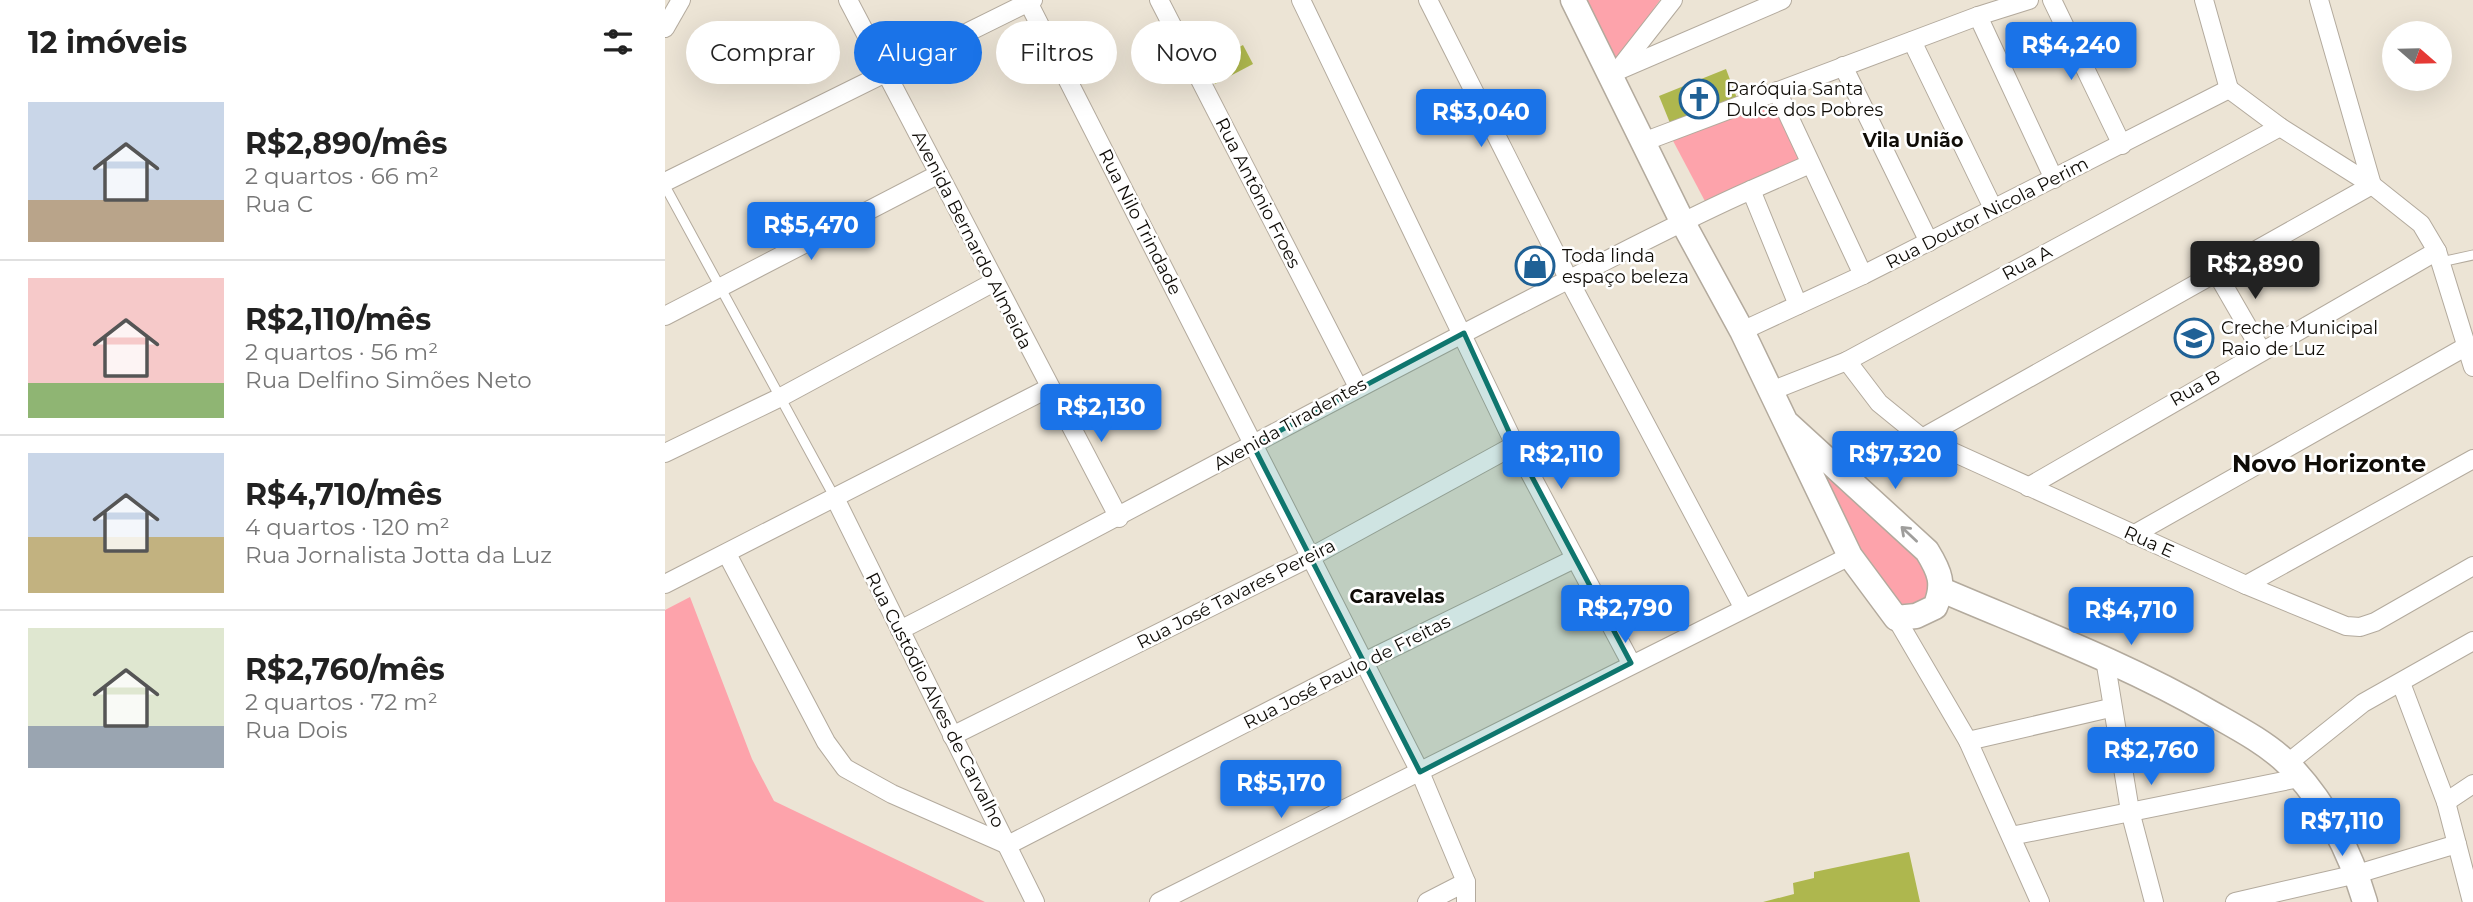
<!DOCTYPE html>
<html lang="pt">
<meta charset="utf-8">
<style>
body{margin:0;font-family:Montserrat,sans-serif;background:#f2f2f2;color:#222;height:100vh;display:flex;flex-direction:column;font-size:26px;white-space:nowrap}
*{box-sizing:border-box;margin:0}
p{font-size:23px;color:#767676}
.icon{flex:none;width:38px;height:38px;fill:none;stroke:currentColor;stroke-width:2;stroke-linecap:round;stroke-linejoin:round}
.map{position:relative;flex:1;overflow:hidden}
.drawer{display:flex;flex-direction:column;background:#fff;width:665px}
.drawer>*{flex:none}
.guide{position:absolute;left:21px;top:21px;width:665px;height:63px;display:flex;gap:14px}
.needle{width:46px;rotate:110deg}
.controls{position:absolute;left:1717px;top:21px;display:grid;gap:14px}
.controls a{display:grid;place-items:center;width:70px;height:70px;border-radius:50%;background:#fff;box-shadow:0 7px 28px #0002;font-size:35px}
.price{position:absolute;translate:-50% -60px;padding:0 16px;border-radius:7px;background:#1a73e8;color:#fff;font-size:23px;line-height:46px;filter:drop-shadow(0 2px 4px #0008)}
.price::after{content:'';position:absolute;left:50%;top:42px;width:21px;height:16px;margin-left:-10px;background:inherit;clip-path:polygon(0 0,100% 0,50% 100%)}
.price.current{background:#222;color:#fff}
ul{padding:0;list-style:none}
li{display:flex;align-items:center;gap:21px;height:175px;padding:0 28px}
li+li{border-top:2px solid #e0e0e0}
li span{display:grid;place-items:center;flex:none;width:196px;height:140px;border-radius:0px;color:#555}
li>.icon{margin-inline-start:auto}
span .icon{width:84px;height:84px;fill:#fffc;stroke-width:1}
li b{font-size:30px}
h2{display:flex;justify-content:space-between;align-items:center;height:84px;padding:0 28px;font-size:30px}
.pill{padding:0 24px;border-radius:32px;background:#fff;box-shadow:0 7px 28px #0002;font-size:24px;line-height:63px}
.pill.current{background:#1a73e8;color:#fff}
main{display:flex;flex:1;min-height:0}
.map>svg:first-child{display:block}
</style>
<main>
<section class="drawer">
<h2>12 imóveis<svg class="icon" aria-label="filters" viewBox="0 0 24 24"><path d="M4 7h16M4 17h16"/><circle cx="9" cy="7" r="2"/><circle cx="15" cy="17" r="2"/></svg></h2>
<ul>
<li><span style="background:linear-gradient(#c9d6e8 70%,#b9a48a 0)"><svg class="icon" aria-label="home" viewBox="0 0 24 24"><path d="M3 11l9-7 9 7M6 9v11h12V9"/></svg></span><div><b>R$2,890/mês</b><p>2 quartos · 66 m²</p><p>Rua C</p></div></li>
<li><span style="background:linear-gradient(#f6c9c9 75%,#8fb573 0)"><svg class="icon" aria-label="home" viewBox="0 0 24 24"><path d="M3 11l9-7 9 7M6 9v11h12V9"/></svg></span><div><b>R$2,110/mês</b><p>2 quartos · 56 m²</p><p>Rua Delfino Simões Neto</p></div></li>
<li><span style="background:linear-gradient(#c9d6e8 60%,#c2b280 0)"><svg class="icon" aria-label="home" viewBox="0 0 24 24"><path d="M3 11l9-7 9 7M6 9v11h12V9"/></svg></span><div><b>R$4,710/mês</b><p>4 quartos · 120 m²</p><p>Rua Jornalista Jotta da Luz</p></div></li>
<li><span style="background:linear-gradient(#dfe7d0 70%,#9aa5b1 0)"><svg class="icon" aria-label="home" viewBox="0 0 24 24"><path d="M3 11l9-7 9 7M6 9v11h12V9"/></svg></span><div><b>R$2,760/mês</b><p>2 quartos · 72 m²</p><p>Rua Dois</p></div></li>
</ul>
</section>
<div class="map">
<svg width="1808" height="902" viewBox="0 0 1808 902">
<rect width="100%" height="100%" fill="#ece4d5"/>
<g fill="#fda3ab">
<path d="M 922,0 L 995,0 L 951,61 Z"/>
<path d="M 1110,97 L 1137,161 L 1042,205 L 1006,137 Z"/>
<path d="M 1147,458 L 1256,559 L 1266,579 L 1265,595 L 1246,610 L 1220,601 Z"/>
<path d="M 25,597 L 87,759 L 109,801 L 320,902 L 0,902 L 0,610 Z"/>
</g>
<g fill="#aeb74e">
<path d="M 578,45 L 588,64 L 550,84 L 541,64 Z"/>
<path d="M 1061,69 L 1073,101 L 1007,128 L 994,96 Z"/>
<path d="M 1244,852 L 1255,902 L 1098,902 L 1129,894 L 1128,883 L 1149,878 L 1149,872 Z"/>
</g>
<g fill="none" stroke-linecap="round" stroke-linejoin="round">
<defs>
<g id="lane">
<path d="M 0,186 L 170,498"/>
<path d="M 1776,262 L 1808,255"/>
</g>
<g id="street">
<path d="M 183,0 L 454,518"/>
<path d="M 362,0 L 755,772 L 801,882 L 801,902"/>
<path d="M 494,0 L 693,387"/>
<path d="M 636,0 L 850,445 L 966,663"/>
<path d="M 763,0 L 904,280 L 1078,607"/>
<path d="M 1387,0 L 1457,145"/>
<path d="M 1539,0 L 1564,89"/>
<path d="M 1313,16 L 1389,179"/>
<path d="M 0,28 L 16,0"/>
<path d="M 1247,41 L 1328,208"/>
<path d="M 1178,66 L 1264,242"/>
<path d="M 954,69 L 1008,0"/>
<path d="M 952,71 L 1117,0"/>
<path d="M 1564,89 L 1615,127 L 1707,185 L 1756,224 L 1772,251 L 1808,367"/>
<path d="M 1112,91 L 1198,275"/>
<path d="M 978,142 L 1313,16 L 1364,0"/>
<path d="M 0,182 L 368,0"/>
<path d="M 1086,190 L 1145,164"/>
<path d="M 1551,272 L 1596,350"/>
<path d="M 0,316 L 274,174"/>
<path d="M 1077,331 L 1198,275 L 1564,89"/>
<path d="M 1182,361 L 1214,403 L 1257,438 L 1581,585 L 1681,626 L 1695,627 L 1710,622 L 1808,566"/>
<path d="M 1106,391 L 1182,361 L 1615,127"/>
<path d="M 1257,438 L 1707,185 L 1654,0"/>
<path d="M 0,453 L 116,397 L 329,282"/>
<path d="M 1363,487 L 1772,251"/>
<path d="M 170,498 L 370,902"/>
<path d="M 1468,535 L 1802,346"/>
<path d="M 62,554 L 161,742 L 180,768 L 227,794 L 343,845 L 699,662 L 909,559"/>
<path d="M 0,584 L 384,388"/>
<path d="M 1581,585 L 1808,459"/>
<path d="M 1231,618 L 1303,741 L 1375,902"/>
<path d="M 235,630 C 454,518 668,399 887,288 C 953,255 1018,220 1086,190 L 1133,305"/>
<path d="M 1440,659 L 1465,811 L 1489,902"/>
<path d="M 1736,683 L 1781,802 L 1807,902"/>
<path d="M 287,736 L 644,558 L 850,445"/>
<path d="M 1303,741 L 1445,708"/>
<path d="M 1623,763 L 1698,703 L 1808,641"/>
<path d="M 1781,802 L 1808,784"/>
<path d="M 1346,836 L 1634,778"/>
<path d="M 494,902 L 1185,556"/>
<path d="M 762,902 L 801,882"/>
<path d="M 1570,902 L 1692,874 L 1792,844"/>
</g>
<g id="secondary">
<path d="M 908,0 L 1017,221 L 1077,331 L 1185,556 L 1231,618 L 1251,616 L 1270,607 C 1280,584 1275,572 1262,551 L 1122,423"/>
<path d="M 1277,590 C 1368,629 1462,664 1548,714 C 1573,728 1603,744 1623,764 C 1661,803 1685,851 1700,902"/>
</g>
</defs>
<use href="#lane" stroke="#b3aa9d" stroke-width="11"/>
<use href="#street" stroke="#b3aa9d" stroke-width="20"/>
<use href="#secondary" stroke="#b3aa9d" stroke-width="27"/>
<use href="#lane" stroke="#fff" stroke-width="9"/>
<use href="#street" stroke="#fff" stroke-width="18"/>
<use href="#secondary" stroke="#fff" stroke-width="24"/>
</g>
<defs><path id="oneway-shaft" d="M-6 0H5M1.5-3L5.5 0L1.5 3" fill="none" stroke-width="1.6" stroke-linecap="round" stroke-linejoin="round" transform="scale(1.75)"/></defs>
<use stroke="#9f9e9c" href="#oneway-shaft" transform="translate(1244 534) rotate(-137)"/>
<path fill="#0f766e" fill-opacity="0.2" stroke="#0f766e" stroke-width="5" stroke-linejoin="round" d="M 799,333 L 850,445 L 966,663 L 755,772 L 588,445 Z"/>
<defs>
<symbol id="church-ring" viewBox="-11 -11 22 22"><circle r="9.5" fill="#fff" stroke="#1f6196" stroke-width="1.5"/><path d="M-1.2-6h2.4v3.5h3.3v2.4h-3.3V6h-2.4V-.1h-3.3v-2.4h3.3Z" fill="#1f6196"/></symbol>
<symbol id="shop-ring" viewBox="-11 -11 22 22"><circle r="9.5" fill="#fff" stroke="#1f6196" stroke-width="1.5"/><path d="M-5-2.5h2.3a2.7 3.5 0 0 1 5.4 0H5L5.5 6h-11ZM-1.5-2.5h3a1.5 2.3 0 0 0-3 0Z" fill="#1f6196"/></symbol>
<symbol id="school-ring" viewBox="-11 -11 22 22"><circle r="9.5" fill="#fff" stroke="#1f6196" stroke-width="1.5"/><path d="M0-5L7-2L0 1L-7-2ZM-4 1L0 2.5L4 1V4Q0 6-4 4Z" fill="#1f6196"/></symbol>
</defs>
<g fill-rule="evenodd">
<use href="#church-ring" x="1012" y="77" width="44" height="44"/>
<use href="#shop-ring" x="848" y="244" width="44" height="44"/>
<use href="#school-ring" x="1507" y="316" width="44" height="44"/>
</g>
<g text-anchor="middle" stroke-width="5" stroke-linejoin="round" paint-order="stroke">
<g font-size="18" fill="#0f0c07" stroke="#fff" text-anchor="start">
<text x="1061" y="95">Paróquia Santa<tspan x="1061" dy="21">Dulce dos Pobres</tspan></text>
<text x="897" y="262">Toda linda<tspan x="897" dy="21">espaço beleza</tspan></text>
<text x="1556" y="334">Creche Municipal<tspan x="1556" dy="21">Raio de Luz</tspan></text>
</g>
<g font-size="18" fill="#0f0c07" stroke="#fff">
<text transform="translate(593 193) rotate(63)" y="6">Rua Antônio Froes</text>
<text transform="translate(1322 213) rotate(-27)" y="6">Rua Doutor Nicola Perim</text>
<text transform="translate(475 222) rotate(63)" y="6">Rua Nilo Trindade</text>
<text transform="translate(307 240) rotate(63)" y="6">Avenida Bernardo Almeida</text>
<text transform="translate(1362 263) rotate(-28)" y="6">Rua A</text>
<text transform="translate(1530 388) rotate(-30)" y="6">Rua B</text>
<text transform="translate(625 424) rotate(-29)" y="6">Avenida Tiradentes</text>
<text transform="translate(1484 542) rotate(24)" y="6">Rua E</text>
<text transform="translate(571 594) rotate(-27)" y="6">Rua José Tavares Pereira</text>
<text transform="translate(682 672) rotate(-27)" y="6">Rua José Paulo de Freitas</text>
<text transform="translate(270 700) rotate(63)" y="6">Rua Custódio Alves de Carvalho</text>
</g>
<g font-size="19" font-weight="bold" fill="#0f0c07" stroke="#fff">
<text x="1248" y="147">Vila União</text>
<text x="732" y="603">Caravelas</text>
</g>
<g font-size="24" font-weight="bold" fill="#0f0c07" stroke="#fff">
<text x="1664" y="472">Novo Horizonte</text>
</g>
</g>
</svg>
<div class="controls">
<a><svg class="needle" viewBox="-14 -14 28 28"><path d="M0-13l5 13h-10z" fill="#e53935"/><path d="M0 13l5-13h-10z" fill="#767676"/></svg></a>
</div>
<b class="price" style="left:1406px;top:82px">R$4,240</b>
<b class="price" style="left:816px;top:149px">R$3,040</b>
<b class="price" style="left:146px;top:262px">R$5,470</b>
<b class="price current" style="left:1590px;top:301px">R$2,890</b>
<b class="price" style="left:436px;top:444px">R$2,130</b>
<b class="price" style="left:896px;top:491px">R$2,110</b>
<b class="price" style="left:1230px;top:491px">R$7,320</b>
<b class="price" style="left:960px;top:645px">R$2,790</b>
<b class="price" style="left:1466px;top:647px">R$4,710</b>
<b class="price" style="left:1486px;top:787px">R$2,760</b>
<b class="price" style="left:616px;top:820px">R$5,170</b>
<b class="price" style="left:1677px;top:858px">R$7,110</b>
<div class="guide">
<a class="pill">Comprar</a>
<a class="pill current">Alugar</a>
<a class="pill">Filtros</a>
<a class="pill">Novo</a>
</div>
</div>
</main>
